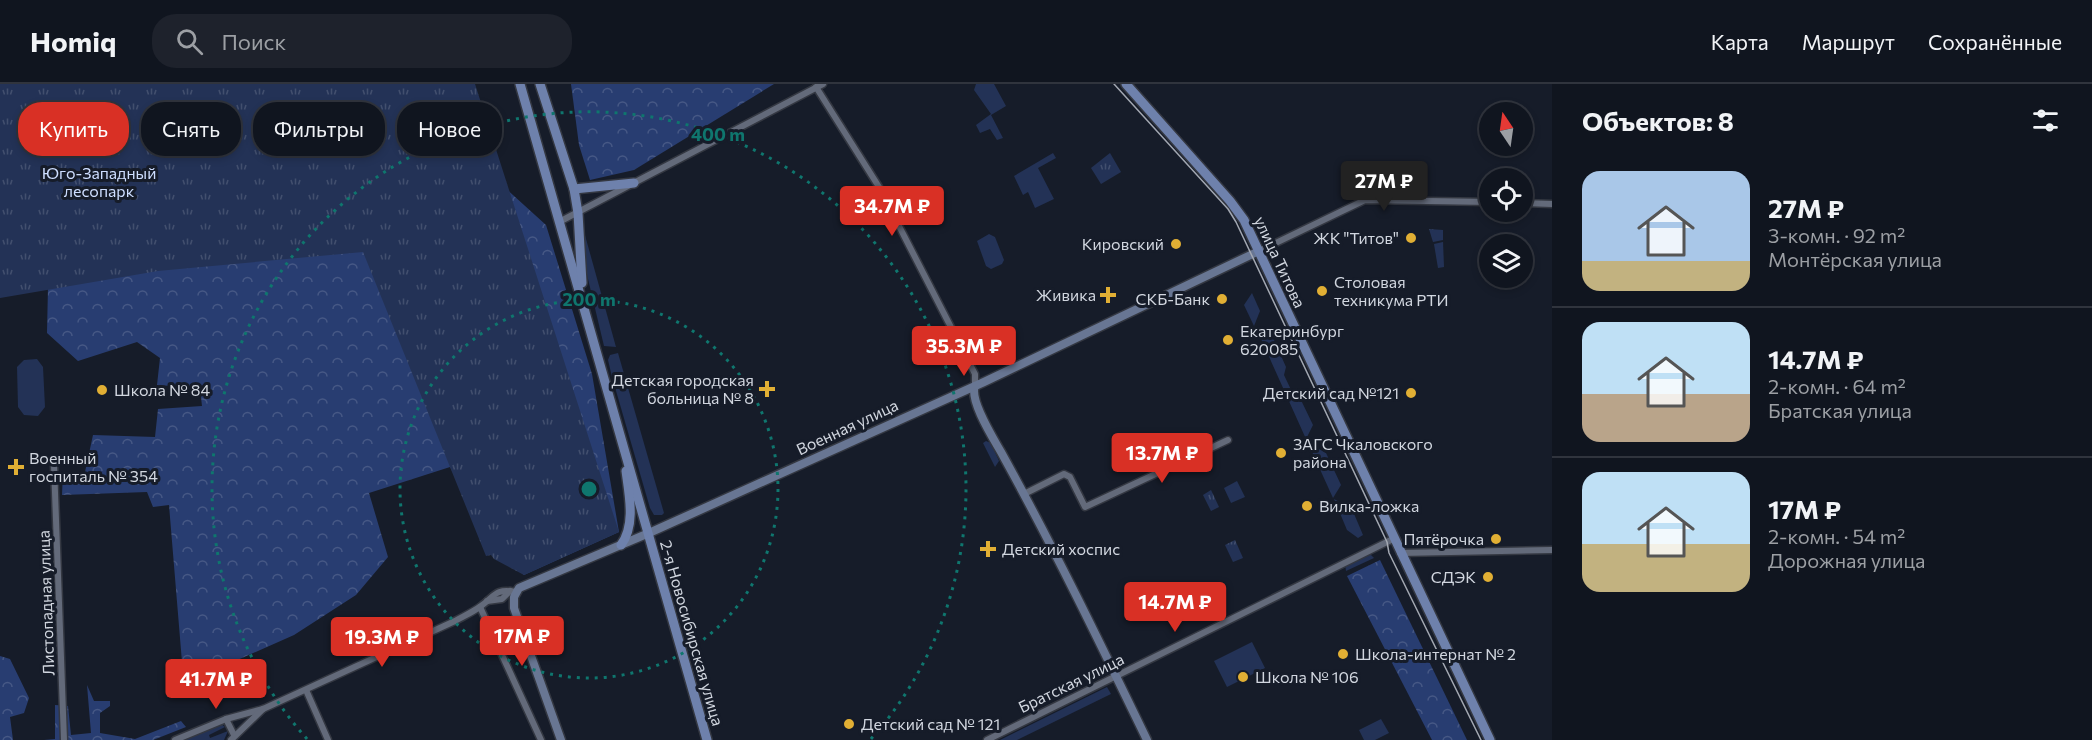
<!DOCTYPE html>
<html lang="ru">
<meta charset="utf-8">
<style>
body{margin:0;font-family:Commissioner,sans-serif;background:#1e222c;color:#f1f3f6;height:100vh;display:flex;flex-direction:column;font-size:22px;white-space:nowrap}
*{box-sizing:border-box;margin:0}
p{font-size:20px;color:#9c9fa4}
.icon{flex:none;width:33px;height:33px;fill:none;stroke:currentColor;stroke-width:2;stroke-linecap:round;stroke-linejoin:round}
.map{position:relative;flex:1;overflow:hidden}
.panel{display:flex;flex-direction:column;background:#10151f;width:540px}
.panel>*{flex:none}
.top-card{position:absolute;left:18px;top:18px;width:570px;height:54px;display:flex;gap:12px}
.needle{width:39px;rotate:347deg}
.tools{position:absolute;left:1479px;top:18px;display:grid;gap:12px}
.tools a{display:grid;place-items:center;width:54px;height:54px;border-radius:50%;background:#10151f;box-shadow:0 3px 9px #0003,0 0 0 2px #30343d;font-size:30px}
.price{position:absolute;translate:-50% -51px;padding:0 14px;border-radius:6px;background:#d93025;color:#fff;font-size:20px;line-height:39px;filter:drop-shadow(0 2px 3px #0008)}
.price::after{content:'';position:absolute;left:50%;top:36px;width:18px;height:14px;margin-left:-9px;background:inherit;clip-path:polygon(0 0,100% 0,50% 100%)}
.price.current{background:#222;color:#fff}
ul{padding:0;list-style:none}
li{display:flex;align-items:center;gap:18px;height:150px;padding:0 30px}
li+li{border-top:2px solid #30343d}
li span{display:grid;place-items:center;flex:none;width:168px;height:120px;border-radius:18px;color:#555}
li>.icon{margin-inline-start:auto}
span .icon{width:72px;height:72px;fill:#fffc;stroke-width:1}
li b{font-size:26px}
h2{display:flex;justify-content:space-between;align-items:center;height:72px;padding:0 30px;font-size:26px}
.pill{padding:0 21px;border-radius:24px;background:#10151f;box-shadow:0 3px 9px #0003,0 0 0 2px #30343d;font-size:21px;line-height:54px}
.pill.current{background:#d93025;color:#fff}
header{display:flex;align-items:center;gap:36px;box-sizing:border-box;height:84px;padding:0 30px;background:#10151f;border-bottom:2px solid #30343d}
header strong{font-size:28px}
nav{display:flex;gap:33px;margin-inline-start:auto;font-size:21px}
.search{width:420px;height:54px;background:#1e222c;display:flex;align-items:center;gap:15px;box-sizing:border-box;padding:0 21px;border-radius:24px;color:#9c9fa4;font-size:22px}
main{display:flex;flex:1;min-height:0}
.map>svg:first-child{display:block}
</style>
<header>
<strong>Homiq</strong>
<div class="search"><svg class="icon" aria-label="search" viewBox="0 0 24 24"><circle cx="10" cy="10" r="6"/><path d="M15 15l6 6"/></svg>Поиск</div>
<nav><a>Карта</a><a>Маршрут</a><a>Сохранённые</a></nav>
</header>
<main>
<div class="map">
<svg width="1552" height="656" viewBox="0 0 1552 656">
<defs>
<pattern id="forest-crowns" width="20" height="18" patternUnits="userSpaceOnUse" patternTransform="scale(1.5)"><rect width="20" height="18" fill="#283d71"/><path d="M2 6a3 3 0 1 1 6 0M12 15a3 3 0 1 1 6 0" fill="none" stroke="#465885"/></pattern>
<pattern id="park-tufts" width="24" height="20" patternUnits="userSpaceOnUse" patternTransform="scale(1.5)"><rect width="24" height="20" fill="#233256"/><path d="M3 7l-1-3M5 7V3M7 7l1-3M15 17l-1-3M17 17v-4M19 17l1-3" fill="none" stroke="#424f6e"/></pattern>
</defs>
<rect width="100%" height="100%" fill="#161c29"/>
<g fill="#233256">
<path d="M 976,0 L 994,0 L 1006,22 L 991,31 L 1003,54 L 997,56 L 990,45 L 980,49 L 976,41 L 991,30 L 974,6 Z"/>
<path d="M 1053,69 L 1056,74 L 1038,84 L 1054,115 L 1035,124 L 1028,108 L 1023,111 L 1014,92 Z"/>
<path d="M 583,144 L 616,263 L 604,262 L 583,174 Z"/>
<path d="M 989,150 L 995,153 L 1004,176 L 1002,180 L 991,185 L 986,182 L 977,157 Z"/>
<path d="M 1252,209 L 1260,227 L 1254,242 L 1244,221 Z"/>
<path d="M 1257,246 L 1274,256 L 1286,283 L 1284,291 L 1294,312 L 1300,314 L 1313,341 L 1306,355 Z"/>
<path d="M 618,269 L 664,429 L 662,431 L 654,431 L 650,424 L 612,293 L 608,276 L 610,271 Z"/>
<path d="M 37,275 L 43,283 L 45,323 L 38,332 L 24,331 L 18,323 L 17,283 L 24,276 Z"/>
<path d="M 986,357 L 991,359 L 999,377 L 995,383 L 983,359 Z"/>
<path d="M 1308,359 L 1326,369 L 1341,401 L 1333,414 Z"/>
<path d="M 1237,397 L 1245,413 L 1231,419 L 1224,404 Z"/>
<path d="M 1334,415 L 1352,425 L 1363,451 L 1358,454 L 1347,446 Z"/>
<path d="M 1369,469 L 1374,474 L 1346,487 L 1345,480 Z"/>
<path d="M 1252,558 L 1265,584 L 1227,603 L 1214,577 Z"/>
<path d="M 1107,603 L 1111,610 L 1017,656 L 1000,656 Z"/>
<path d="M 1381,635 L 1389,649 L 1375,656 L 1364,656 L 1359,646 Z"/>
<path d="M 220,639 L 225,643 L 209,651 L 210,654 L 228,647 L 224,656 L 181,656 Z"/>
</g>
<g fill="url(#forest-crowns)">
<path d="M 0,0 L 491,91 L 546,141 L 592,290 L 619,448 L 524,491 L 496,468 L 450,383 L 369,409 L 388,473 L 356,511 L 294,551 L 199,593 L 182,578 L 169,421 L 153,423 L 147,408 L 62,411 L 63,388 L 85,388 L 93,351 L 155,353 L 158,325 L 202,322 L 200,304 L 157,301 L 160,274 L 137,258 L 78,277 L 47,249 L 49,157 Z"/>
<path d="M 571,0 L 774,0 L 634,86 L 590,96 L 579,61 Z"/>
<path d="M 1380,476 L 1467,656 L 1432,656 L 1347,492 Z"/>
<path d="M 0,572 L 10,575 L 29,614 L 24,629 L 10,633 L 13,656 L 0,656 Z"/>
<path d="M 87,601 L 94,617 L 110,617 L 110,622 L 100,629 L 100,649 L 135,655 L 181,637 L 186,643 L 153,656 L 44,656 L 55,655 L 55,621 L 68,622 L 71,651 L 91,649 Z"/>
</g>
<g fill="url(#park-tufts)">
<path d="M 0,0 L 475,0 L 619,448 L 524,491 L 494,475 L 491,471 L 486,472 L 363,168 L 158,187 L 0,214 Z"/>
<path d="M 1110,69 L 1121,88 L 1101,100 L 1091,84 Z"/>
<path d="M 1429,145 L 1443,146 L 1443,156 L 1433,158 Z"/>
<path d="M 1443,158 L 1444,183 L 1438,184 L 1434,160 Z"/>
<path d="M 1211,406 L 1219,423 L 1211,427 L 1203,411 Z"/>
<path d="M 1235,456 L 1243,474 L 1233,478 L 1225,461 Z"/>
</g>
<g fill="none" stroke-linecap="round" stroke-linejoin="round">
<defs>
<g id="street">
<path d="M 816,3 L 879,103 L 975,290 L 975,302"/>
<path d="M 1522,119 L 1552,120"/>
<path d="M 559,138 L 823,0"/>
<path d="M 1259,167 L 1365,116 L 1490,118"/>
<path d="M 54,381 L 64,656"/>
<path d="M 1024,410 L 1064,390 L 1070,393 L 1085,423 L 1228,356"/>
<path d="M 1400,469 L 1551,466"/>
<path d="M 487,517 L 502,515 L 510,507"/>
<path d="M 480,523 L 541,656"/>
<path d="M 306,606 L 328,656"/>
<path d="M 226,635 L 234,651"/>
<path d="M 175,656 L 226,635 L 263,625 L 455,537 C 464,532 473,528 481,522 C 495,512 495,504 516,508"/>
<path d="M 231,656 L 263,625"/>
<path d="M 987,656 L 1393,455"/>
</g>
<g id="secondary">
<path d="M 975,302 C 969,316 993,354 1001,368 C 1053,462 1100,559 1147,656"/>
<path d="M 561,656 L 514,524 L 514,513 L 519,504 L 649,449 L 984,298 L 1259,167"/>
</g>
<g id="primary">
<path d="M 520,0 L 707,656"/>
<path d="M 540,0 L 574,105 L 578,129 L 582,199"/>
<path d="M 1126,0 L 1230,117 L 1244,136 L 1490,656"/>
<path d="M 574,105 L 634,99"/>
<path d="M 621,461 C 636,441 629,410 626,387"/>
</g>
</defs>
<use href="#street" stroke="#343842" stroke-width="9"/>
<use href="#secondary" stroke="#343842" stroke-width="11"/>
<use href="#primary" stroke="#343842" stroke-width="12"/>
<use href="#street" stroke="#636a7a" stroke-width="6"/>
<use href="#secondary" stroke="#687693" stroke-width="8"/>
<use href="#primary" stroke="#6e81ac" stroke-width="9"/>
<path stroke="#a3a8b2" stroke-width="1.5" d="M 1114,0 L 1228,125 L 1236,138 L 1387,458 L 1389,469 L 1481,656"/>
</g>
<g fill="none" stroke="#0f766e" stroke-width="3" stroke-dasharray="3 6">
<circle cx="589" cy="405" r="189"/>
<path d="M307 655A377 377 0 1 1 871 655"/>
</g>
<g fill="#e1af34" stroke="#161c29" stroke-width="2">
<circle cx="1411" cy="154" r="6"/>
<circle cx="1176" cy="160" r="6"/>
<circle cx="1322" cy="207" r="6"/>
<path d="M1105 202h6v6h6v6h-6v6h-6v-6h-6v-6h6z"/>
<circle cx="1222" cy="215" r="6"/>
<circle cx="1228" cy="256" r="6"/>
<path d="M764 296h6v6h6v6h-6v6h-6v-6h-6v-6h6z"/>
<circle cx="102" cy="306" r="6"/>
<circle cx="1411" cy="309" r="6"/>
<circle cx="1281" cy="369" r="6"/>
<path d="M13 374h6v6h6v6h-6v6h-6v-6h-6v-6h6z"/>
<circle cx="1307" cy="422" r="6"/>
<circle cx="1496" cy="455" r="6"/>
<path d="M985 456h6v6h6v6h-6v6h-6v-6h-6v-6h6z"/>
<circle cx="1488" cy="493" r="6"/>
<circle cx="1343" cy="570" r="6"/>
<circle cx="1243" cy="593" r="6"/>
<circle cx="849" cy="640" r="6"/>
</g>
<g text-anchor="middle" stroke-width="6" stroke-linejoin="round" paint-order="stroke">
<g font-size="16" fill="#cedeff" stroke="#161c29">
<text x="99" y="95">Юго-Западный<tspan x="99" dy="18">лесопарк</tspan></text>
</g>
<g font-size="16" fill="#d1d6df" stroke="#161c29" text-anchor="start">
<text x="1399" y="160" text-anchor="end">ЖК "Титов"</text>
<text x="1164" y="166" text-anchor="end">Кировский</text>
<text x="1334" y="204">Столовая<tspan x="1334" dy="18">техникума РТИ</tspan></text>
<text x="1096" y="217" text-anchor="end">Живика</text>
<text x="1210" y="221" text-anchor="end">СКБ-Банк</text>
<text x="1240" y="253">Екатеринбург<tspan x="1240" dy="18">620085</tspan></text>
<text x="754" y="302" text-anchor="end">Детская городская<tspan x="754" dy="18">больница № 8</tspan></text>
<text x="114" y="312">Школа № 84</text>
<text x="1399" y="315" text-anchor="end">Детский сад №121</text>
<text x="1293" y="366">ЗАГС Чкаловского<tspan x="1293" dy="18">района</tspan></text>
<text x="29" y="380">Военный<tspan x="29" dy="18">госпиталь № 354</tspan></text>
<text x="1319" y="428">Вилка-ложка</text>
<text x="1484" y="461" text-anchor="end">Пятёрочка</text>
<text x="1002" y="471">Детский хоспис</text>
<text x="1476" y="499" text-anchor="end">СДЭК</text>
<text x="1355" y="576">Школа-интернат № 2</text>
<text x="1255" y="599">Школа № 106</text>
<text x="861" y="646">Детский сад № 121</text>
</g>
<g font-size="16" fill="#d1d6df" stroke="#161c29">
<text transform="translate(1280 178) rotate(65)" y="6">улица Титова</text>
<text transform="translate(847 343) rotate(-25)" y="6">Военная улица</text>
<text transform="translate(46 519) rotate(-92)" y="6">Листопадная улица</text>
<text transform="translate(692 549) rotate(74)" y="6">2-я Новосибирская улица</text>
<text transform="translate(1071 599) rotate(-26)" y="6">Братская улица</text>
</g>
</g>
<circle cx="589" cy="405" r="9" fill="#0f766e" stroke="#161c29" stroke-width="3"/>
<g font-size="18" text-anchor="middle" font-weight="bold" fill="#0f766e" stroke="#161c29" stroke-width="6" stroke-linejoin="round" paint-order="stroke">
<text x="718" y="57">400 m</text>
<text x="589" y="222">200 m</text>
</g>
</svg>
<div class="tools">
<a><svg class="needle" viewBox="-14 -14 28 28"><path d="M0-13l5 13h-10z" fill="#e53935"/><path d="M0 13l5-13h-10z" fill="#9c9fa4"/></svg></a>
<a><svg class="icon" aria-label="locate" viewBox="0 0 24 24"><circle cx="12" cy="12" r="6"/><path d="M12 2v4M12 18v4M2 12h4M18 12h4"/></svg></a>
<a><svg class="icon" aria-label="layers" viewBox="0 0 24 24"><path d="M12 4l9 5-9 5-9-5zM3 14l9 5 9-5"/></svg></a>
</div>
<b class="price current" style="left:1384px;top:128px">27M ₽</b>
<b class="price" style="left:892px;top:153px">34.7M ₽</b>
<b class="price" style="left:964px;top:293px">35.3M ₽</b>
<b class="price" style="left:1162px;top:400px">13.7M ₽</b>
<b class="price" style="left:1175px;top:549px">14.7M ₽</b>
<b class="price" style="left:522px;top:583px">17M ₽</b>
<b class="price" style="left:382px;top:584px">19.3M ₽</b>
<b class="price" style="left:216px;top:626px">41.7M ₽</b>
<div class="top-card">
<a class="pill current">Купить</a>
<a class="pill">Снять</a>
<a class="pill">Фильтры</a>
<a class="pill">Новое</a>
</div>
</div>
<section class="panel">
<h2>Объектов: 8<svg class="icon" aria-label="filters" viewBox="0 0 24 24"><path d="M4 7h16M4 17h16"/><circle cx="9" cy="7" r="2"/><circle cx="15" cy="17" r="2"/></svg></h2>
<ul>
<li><span style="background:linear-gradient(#a9c7e8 75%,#c2b280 0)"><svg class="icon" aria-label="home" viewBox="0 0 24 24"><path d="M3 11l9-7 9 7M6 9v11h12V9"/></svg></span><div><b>27M ₽</b><p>3-комн. · 92 m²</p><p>Монтёрская улица</p></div></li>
<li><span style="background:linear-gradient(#bfe0f5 60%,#b9a48a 0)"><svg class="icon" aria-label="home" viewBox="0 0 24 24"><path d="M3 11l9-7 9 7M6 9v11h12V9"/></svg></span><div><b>14.7M ₽</b><p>2-комн. · 64 m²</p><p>Братская улица</p></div></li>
<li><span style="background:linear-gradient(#bfe0f5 60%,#c2b280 0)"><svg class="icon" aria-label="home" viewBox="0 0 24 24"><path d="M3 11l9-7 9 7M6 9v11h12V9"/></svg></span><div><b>17M ₽</b><p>2-комн. · 54 m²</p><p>Дорожная улица</p></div></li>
</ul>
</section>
</main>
